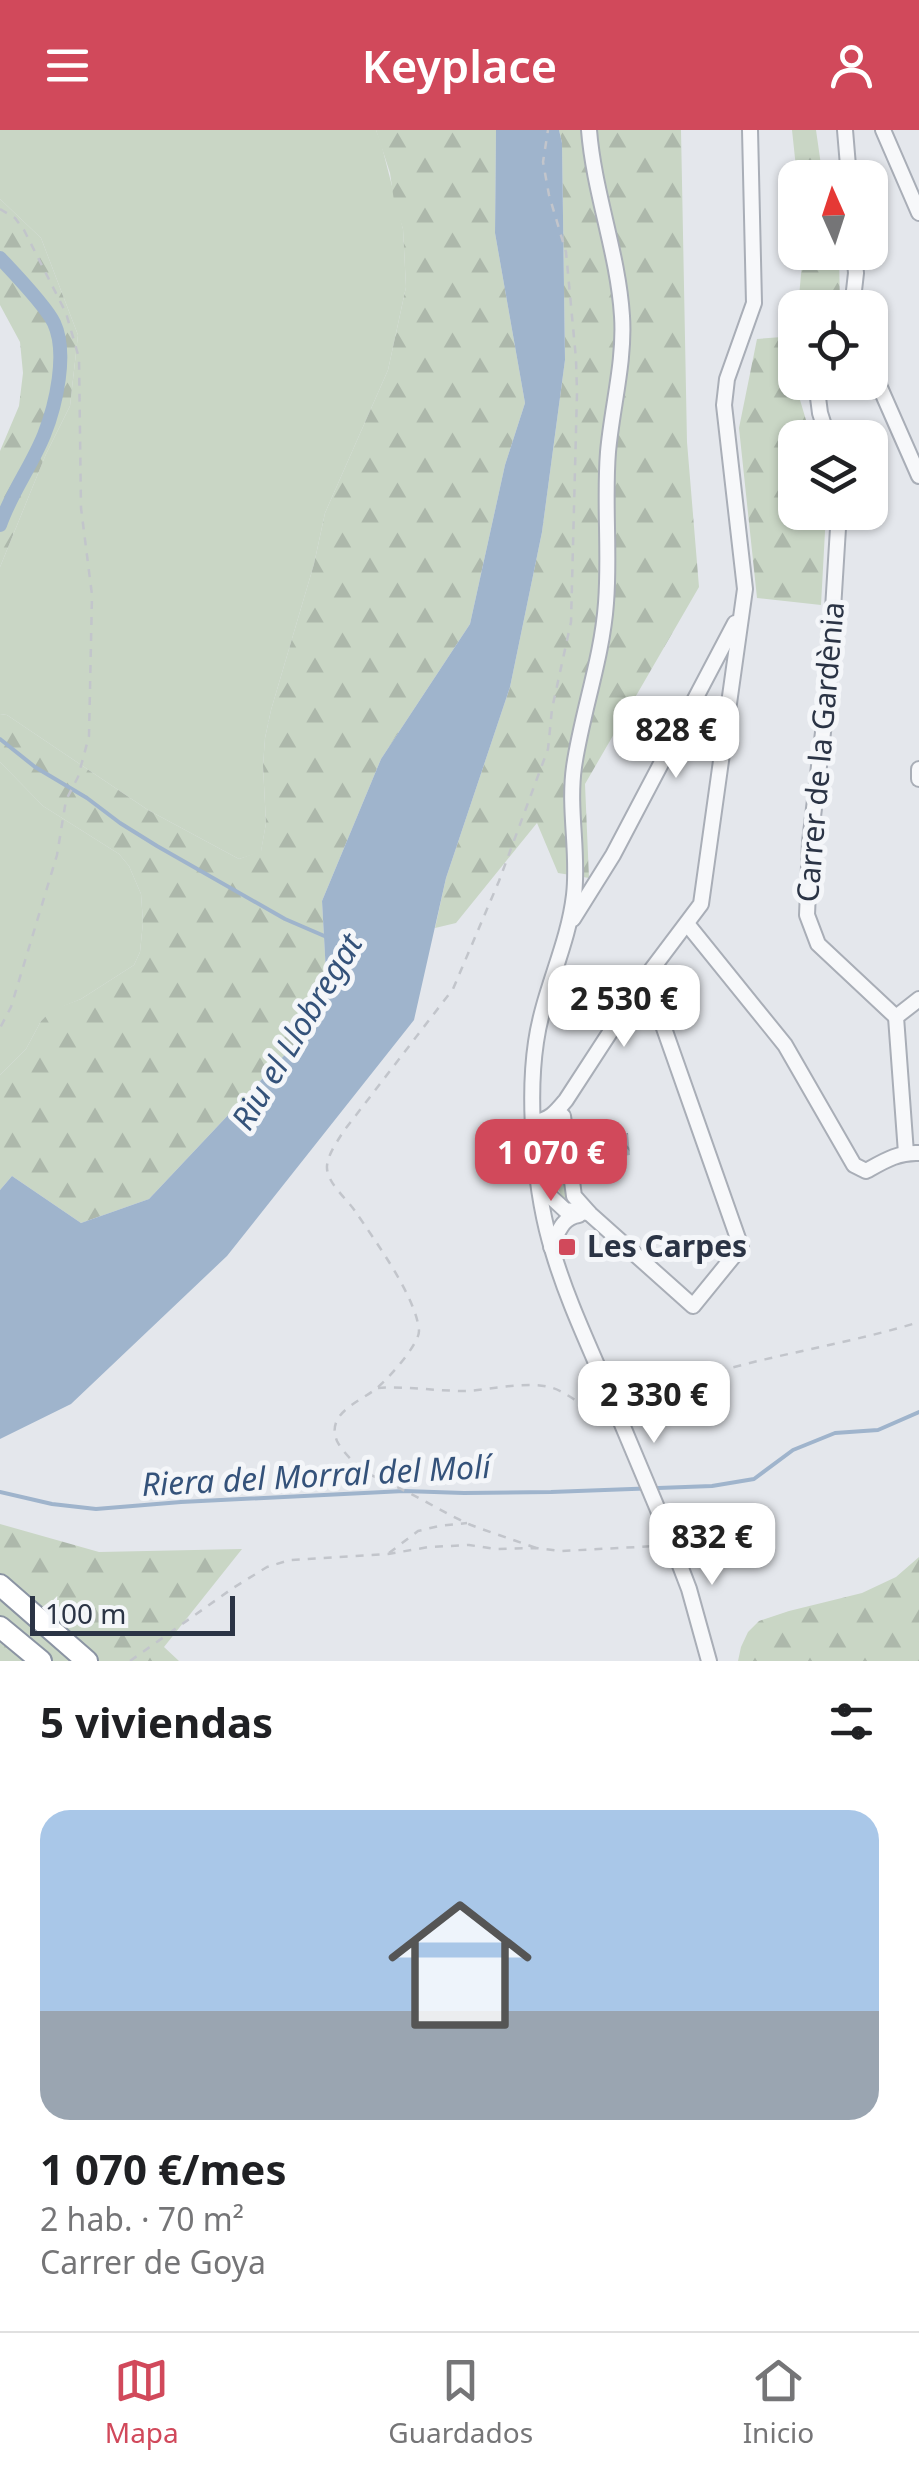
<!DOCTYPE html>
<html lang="es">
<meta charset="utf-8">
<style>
body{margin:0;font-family:"Noto Sans",sans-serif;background:#f2f2f2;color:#202124;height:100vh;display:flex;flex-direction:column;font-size:38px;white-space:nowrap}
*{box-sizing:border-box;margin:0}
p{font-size:32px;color:#757577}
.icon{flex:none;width:55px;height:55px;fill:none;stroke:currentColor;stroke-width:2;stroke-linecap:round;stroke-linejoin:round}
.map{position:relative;height:1531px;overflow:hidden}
.details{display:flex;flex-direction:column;background:#fff;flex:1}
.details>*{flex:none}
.needle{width:65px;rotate:357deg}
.controls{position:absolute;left:778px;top:30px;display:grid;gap:20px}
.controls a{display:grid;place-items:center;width:110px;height:110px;border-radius:20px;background:#fff;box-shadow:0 2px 8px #0004;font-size:50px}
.scale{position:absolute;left:30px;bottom:25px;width:205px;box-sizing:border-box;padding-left:10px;border:5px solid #2b3445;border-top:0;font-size:28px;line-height:35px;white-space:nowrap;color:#2b3445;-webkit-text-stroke:8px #f4f6f9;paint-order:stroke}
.price{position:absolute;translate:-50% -85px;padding:0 22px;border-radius:20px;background:#fff;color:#222;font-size:32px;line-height:65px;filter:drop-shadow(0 2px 5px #0008)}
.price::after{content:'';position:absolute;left:50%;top:60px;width:30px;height:22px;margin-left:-15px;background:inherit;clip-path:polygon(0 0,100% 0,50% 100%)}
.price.selected{background:#d1495b;color:#fff}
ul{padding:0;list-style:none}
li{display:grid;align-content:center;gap:20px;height:530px;padding:0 40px}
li+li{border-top:2px solid #e0e0e0}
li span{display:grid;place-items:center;height:310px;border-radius:30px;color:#555}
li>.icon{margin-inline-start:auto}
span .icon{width:180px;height:180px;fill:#fffc;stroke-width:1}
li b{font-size:42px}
h2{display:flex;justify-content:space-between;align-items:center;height:120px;padding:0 40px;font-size:42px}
header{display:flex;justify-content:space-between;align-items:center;height:130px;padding:0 40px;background:#d1495b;color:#fff;font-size:45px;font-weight:600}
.menu{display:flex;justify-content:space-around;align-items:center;height:140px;border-top:2px solid #e0e0e0;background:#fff;font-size:28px;color:#757577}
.menu a{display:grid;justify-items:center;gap:5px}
.menu .selected{color:#d1495b}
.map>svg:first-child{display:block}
</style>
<header><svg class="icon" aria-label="menu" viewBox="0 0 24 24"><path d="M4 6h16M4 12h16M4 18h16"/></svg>Keyplace<svg class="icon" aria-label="person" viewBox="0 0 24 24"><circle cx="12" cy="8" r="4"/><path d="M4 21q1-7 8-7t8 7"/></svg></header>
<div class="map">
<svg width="919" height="1531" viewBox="0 0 919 1531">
<defs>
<pattern id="forest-firs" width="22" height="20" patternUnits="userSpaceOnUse" patternTransform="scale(2.5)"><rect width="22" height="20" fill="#c9d6c5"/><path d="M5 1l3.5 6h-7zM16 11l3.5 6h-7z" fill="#adb8ab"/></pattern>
<pattern id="building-back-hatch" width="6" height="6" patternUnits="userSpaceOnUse" patternTransform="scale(2.5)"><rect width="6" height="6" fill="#bbc0ca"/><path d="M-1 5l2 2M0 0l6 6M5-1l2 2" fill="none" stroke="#989da6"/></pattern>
</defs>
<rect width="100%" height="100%" fill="#e4e7ec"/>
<g fill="#c9d6c5">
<path d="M 0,0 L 376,0 L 381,13 L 403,99 L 406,157 L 388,240 L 325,383 L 314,434 L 271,580 L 265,608 L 263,636 L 266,693 L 261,722 L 239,729 L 148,680 L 7,585 L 0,584 L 0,437 L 46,324 L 70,276 L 78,205 L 41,108 L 0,69 Z"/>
<path d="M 0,632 L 43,676 L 119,724 L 129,736 L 141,764 L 143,792 L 140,822 L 134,835 L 81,869 L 52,881 L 41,891 L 26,919 L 0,945 Z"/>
<path d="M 557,1011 L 568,1062 L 565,1071 C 551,1051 552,1033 557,1011 Z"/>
</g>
<g fill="url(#forest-firs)">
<path d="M 376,0 L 496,0 L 495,103 L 525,273 L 505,335 L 470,494 L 381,629 L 322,771 L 328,879 L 149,1069 L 81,1093 L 12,1046 L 0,1060 L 0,945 L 26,919 L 41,891 L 52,880 L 81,869 L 134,835 L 140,822 L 143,792 L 141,764 L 129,736 L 119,724 L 43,676 L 0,632 L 0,584 L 7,585 L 148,680 L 239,729 L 261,721 L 266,693 L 263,636 L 265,608 L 271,580 L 314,434 L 325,383 L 388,240 L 406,157 L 403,99 L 394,71 L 390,43 Z"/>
<path d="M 559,0 L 681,0 L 687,312 L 699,457 L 585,654 L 589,748 L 558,743 L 537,693 L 456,793 L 435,798 L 446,748 L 510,557 L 542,402 L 565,230 L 562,13 Z"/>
<path d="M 792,0 L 816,0 L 821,35 L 828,47 L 797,47 Z"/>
<path d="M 0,69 L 41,108 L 78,205 L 70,276 L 46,324 L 0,437 L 0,321 L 19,276 L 23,243 L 20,212 L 0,175 Z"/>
<path d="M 803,123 L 839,123 L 840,177 L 798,177 Z"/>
<path d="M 795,206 L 795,253 L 811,307 L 795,308 L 795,382 L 826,383 L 821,475 L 757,468 L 739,298 L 757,209 Z"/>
<path d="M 0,1394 L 99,1422 L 242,1419 L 164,1517 L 179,1531 L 0,1531 Z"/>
<path d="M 919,1427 L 919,1531 L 738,1531 L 741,1517 L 748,1502 L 759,1491 L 789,1481 L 862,1463 L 896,1447 Z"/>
</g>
<path fill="#9fb4cc" d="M 496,0 L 559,0 L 562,13 L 565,230 L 542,402 L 510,557 L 446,748 L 414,890 L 227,1126 L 71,1274 L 0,1309 L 0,1060 L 12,1046 L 81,1093 L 149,1069 L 328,879 L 322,771 L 381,629 L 470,494 L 505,335 L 525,273 L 495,103 Z"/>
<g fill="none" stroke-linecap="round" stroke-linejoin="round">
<g stroke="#9fb4cc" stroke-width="4">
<path d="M 0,609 L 35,637 L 87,668 L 120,693 L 157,716 L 285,789 L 329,808"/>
<path d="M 0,1362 L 52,1374 L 96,1379 L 181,1372 L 404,1361 L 464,1363 L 551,1362 L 712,1356 L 754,1349 L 793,1320 L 835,1303 L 878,1300 L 919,1282"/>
</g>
<path stroke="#9fb4cc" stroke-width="14" d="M 0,128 C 14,143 46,176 54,193 C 68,223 56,275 44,305 C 31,337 11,363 0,395"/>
</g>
<path fill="url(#building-back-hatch)" d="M 603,991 L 605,1005 L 628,1003 L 630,1025 L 623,1026 L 624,1030 L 612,1031 L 613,1040 L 580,1043 L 573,994 Z"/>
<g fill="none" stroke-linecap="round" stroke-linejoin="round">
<defs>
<g id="minor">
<path d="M 589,0 C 594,63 618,123 622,186 C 625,231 612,277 608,322 C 604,372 610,423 606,473 C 602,529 582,582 574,637 C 568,680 579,723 574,765 C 568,816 543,862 536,912 C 527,972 535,1065 553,1122 C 566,1166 585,1207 603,1249"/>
<path d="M 845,0 L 849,48"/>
<path d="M 883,0 L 919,83"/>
<path d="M 852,178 L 856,143 L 854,122"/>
<path d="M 870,244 L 878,253 L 919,346"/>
<path d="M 816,252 L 820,283 L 828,308"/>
<path d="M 839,382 L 828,560 L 810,712 L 807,785 L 818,814 L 896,887"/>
<path d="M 919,639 L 919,649"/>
<path d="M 573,789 L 613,725 L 735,493"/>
<path d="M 688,795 L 785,915 L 854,1035 L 866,1041 C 884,1031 898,1022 919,1023"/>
<path d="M 563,986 L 574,1066 L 590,1084 L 693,1176 L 741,1117 L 646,847"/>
<path d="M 534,992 C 550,990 556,982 566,970 L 646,847 L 701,774 L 745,459 L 724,275 L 727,249 L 754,173 L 750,0"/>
<path d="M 906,1023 L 896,887 L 919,869"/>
<path d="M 537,1031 L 561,989"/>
<path d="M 540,1057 L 565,1080 L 589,1083"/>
<path d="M 551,1117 C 558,1103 562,1087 579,1085"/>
<path d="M 666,1399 L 689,1459 L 709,1531"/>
</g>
<g id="highway">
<path d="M 0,1455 L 87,1531"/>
<path d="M 0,1497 L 41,1531"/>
</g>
</defs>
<use href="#minor" stroke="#a9aeb7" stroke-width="18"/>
<use href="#highway" stroke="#8b94a3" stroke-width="24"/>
<g stroke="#c2c5cb" stroke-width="2.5" stroke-dasharray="8 8" stroke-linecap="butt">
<path d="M 0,79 L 15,88 L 24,100 L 66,183 L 79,228 L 81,378 L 92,465 L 89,606 L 78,647 L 66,670 L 57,725 L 11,877 L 0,898"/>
<path d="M 613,1234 C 627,1249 635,1260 655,1262"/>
<path d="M 378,1258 C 406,1256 436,1261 466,1261 C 491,1260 529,1250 553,1258 C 571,1264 583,1280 603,1282"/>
<path d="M 630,1278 C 648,1271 660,1259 678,1252 C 692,1247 708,1244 723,1240 C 788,1222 855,1212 919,1192"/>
<path d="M 536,1418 C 514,1410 492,1403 471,1395 C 448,1385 426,1371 403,1360 C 390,1353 374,1348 362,1339 C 353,1332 342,1321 337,1311 C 326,1285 356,1273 373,1261 C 385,1253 419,1215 419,1201 C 417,1168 374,1109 355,1081 C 346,1068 326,1052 327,1036 C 328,1024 337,1012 343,1002 L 453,859 L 499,751 L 548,619 L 552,579 L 571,492 L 577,263 L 576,229 L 566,122 L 549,65 L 543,32 L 548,0"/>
<path d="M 389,1423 L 418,1401 L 439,1396 L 467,1393"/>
<path d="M 130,1531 L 233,1458 L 267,1437 L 290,1430 L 388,1424 L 429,1417 L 469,1415 L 496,1419 L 536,1418 L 562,1421 L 656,1416"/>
</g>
<use href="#minor" stroke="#f7f8fa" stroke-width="14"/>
<use href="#highway" stroke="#fff" stroke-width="20"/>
<defs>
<path id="minor-bridge" d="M 603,1249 L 666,1399"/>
</defs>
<use href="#minor-bridge" stroke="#a9aeb7" stroke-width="18" stroke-linecap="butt"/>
<use href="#minor-bridge" stroke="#f7f8fa" stroke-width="14"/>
</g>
<rect fill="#d1495b" stroke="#f4f6f9" stroke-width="4" x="557" y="1107" width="20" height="20" rx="5"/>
<g text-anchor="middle" stroke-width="10" stroke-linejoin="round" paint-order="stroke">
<g font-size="30" fill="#2b3445" stroke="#f4f6f9">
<text transform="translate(821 622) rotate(-85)" y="10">Carrer de la Gardènia</text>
</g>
<g font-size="30" font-weight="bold" fill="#2b3445" stroke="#f4f6f9" text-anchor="start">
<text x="587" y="1127">Les Carpes</text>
</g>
<g font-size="32" font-style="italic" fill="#34527a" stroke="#f4f6f9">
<text transform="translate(297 902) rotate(-59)" y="11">Riu el Llobregat</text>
<text transform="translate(316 1346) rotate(-3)" y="11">Riera del Morral del Molí</text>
</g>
</g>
</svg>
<div class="controls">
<a><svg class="needle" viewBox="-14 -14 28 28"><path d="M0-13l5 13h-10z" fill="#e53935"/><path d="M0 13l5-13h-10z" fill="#757577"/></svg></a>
<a><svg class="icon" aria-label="locate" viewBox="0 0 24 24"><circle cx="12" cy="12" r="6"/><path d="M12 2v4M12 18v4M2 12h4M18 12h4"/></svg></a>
<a><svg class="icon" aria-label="layers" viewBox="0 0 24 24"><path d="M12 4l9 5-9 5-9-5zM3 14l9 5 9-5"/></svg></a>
</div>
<div class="scale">100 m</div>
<b class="price" style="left:676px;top:651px">828 €</b>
<b class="price" style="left:624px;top:920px">2 530 €</b>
<b class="price selected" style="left:551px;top:1074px">1 070 €</b>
<b class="price" style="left:654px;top:1316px">2 330 €</b>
<b class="price" style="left:712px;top:1458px">832 €</b>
</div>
<section class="details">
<h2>5 viviendas<svg class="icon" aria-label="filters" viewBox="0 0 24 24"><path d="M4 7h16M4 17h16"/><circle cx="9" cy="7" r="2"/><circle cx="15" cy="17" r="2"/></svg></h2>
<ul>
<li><span style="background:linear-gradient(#a9c7e8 65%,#9aa5b1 0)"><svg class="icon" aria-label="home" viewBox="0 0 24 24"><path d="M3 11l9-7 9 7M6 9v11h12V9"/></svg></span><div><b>1 070 €/mes</b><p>2 hab. · 70 m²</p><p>Carrer de Goya</p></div></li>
</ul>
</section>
<nav class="menu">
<a class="selected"><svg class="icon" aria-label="map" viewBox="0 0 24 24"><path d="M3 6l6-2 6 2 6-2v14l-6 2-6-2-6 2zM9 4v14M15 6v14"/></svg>Mapa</a>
<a><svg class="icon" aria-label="saved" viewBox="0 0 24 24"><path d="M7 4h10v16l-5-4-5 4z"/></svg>Guardados</a>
<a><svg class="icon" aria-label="home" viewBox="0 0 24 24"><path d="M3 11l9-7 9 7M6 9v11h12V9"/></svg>Inicio</a>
</nav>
